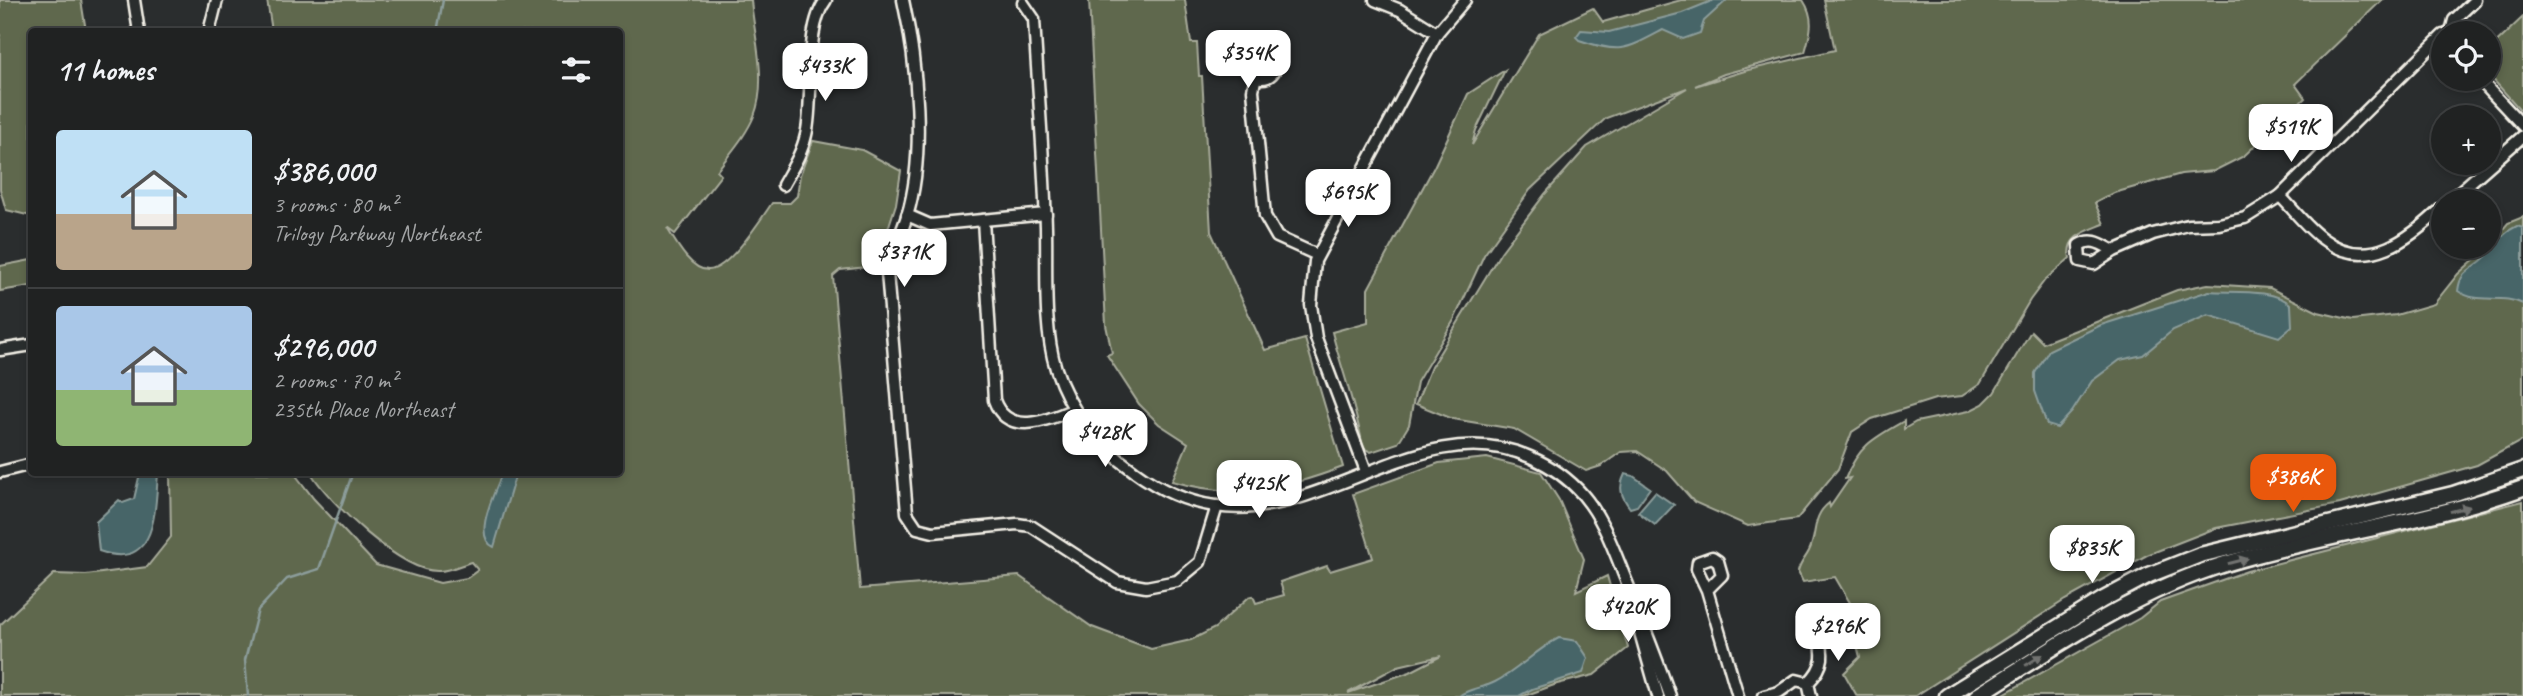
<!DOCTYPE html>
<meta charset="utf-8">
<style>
body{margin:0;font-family:Caveat,sans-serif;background:#282a2a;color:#f1f3f6;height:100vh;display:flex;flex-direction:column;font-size:26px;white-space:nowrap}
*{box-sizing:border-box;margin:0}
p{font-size:23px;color:#a2a4a5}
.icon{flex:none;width:38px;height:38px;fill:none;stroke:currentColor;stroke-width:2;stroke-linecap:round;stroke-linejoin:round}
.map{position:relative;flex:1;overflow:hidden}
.drawer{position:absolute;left:28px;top:28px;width:595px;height:448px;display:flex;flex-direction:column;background:#202222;border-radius:7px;box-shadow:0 4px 10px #0003,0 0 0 2px #3d3f40}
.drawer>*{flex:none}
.tools{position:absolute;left:2431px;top:21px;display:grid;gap:14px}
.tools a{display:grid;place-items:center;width:70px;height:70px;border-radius:50%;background:#202222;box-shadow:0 4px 10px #0003,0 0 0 2px #3d3f40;font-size:35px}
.price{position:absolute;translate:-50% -60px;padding:0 16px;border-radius:14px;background:#fff;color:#222;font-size:23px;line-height:46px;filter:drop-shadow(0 2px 4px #0008)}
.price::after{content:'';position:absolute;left:50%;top:42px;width:21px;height:16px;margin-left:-10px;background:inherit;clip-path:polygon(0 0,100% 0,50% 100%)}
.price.active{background:#ea580c;color:#fff}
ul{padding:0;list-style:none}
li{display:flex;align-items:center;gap:21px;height:175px;padding:0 28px}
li+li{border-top:2px solid #3d3f40}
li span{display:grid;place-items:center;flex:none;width:196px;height:140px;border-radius:7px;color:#555}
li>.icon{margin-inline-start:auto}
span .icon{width:84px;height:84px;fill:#fffc;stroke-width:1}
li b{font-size:30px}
h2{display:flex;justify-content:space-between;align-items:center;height:84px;padding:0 28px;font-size:30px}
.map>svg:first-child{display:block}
</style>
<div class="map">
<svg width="2523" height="696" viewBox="0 0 2523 696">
<rect width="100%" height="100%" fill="#2a2d2e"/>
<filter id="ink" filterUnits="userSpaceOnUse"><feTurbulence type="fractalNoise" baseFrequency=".0143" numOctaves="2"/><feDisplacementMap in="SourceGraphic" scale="14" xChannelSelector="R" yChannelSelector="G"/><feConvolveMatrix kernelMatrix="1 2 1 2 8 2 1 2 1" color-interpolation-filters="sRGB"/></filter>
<g filter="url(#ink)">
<g fill="#5e674e" stroke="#a9ac9b" stroke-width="2" fill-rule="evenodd">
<path d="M 0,0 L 81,0 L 86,31 L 32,32 L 31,216 L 6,210 L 0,189 Z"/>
<path d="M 267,0 L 751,0 C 754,36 768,81 754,116 C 746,136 730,153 717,171 L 721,175 L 675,234 L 667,228 C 675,241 690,270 708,270 C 728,271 761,219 772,203 L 790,203 L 797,196 L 800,175 L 813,141 L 862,150 L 901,171 L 896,204 L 876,266 L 840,270 L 833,276 L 860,589 L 1019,576 L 1092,627 L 1151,649 L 1191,640 L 1215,628 L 1249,597 L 1253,596 L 1256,603 L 1284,595 L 1280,582 L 1327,566 L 1330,571 L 1373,558 L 1353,494 L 1439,463 L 1487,458 L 1541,472 L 1559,500 L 1584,559 L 1576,591 L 1607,576 L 1628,648 L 1594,675 L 1557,684 L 1524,696 L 0,696 L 0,625 L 54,574 L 86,575 L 147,567 L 171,537 L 170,473 L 294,473 L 314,499 L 376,565 L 440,583 L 467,578 L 478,570 L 471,562 C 461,565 449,571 439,571 C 402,573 329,502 311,473 L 620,472 L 620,32 L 272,31 ZM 1441,656 L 1410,672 L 1348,693 L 1398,666 Z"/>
<path d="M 1089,0 L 1185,0 L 1191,43 L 1197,43 L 1199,76 L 1202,76 L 1211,232 L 1265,350 L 1305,339 L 1343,467 C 1282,490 1236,500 1172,481 L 1188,443 L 1159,424 L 1139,404 L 1107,355 L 1112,353 L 1106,325 Z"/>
<path d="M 1681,0 L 1803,0 C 1815,18 1811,32 1805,52 L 1724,74 L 1695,86 L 1748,70 L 1835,50 L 1824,0 L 2382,0 L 2295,84 L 2305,98 L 2244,156 L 2214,171 L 2181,174 L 2114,193 L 2095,203 L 2104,224 C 2087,231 2065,236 2070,258 L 2045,280 L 2030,300 L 1980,384 L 1962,396 L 1935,399 L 1872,419 L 1852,432 L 1838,469 L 1797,519 L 1748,526 L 1694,502 L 1667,471 L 1637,451 L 1621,452 L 1601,466 L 1586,471 L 1514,429 L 1453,419 L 1416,404 L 1431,367 L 1501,252 L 1545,194 L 1587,147 L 1687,88 L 1606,118 L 1530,190 L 1484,255 L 1454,320 L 1417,382 L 1409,425 L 1398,443 L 1371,452 L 1363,448 C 1357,409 1342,371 1332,332 L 1368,322 L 1368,289 L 1434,167 L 1468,94 L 1505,70 L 1476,130 L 1472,145 L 1539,34 L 1593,8 L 1603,22 Z"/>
<path d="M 2523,17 L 2523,113 L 2489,75 L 2488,50 Z"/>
<path d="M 2523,217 L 2523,440 L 2477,465 L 2340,504 L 2216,528 L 2147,555 L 2065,600 L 1915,696 L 1857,696 L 1844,673 L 1860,657 L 1849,616 L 1856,613 L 1835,577 L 1803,582 L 1798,572 C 1800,563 1805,559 1809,551 C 1818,533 1811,517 1829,503 L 1830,507 L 1850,478 L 1845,479 C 1859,445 1874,438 1904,421 L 1904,429 L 1916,422 L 1969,411 L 1983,404 L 1994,393 L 2031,331 L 2043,343 L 2177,290 L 2208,284 L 2270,288 L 2318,312 L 2353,320 L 2396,315 L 2434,304 L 2458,274 L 2488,247 L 2508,223 Z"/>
<path d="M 31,260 L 31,286 L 0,291 L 0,266 Z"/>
<path d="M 2523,501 L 2523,696 L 2000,696 L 2140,618 L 2160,602 L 2247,571 Z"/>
</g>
<g fill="#466568" stroke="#8c9d9b" stroke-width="2">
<path d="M 1714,0 L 1727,0 L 1704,21 L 1700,33 L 1683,39 L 1663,30 C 1625,50 1621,54 1579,40 L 1576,37 L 1581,30 L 1609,32 L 1682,13 Z"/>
<path d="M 2517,226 L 2523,228 L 2523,304 C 2502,293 2478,305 2458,291 C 2460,273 2467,272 2481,261 C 2495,250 2499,234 2517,226 Z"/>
<path d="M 2209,291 C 2232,293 2274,288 2291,305 L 2292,326 L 2279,337 L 2208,315 L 2173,330 L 2143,355 L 2120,360 L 2092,381 L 2072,412 L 2057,428 L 2047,425 L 2035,391 L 2035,373 L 2049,350 L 2101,325 Z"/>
<path d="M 140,473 L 158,473 C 155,510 157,572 99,551 L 96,522 L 119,500 L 123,503 L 134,499 Z"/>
<path d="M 502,473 L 516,473 L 494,547 C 471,537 496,491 502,473 Z"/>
<path d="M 1625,474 L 1633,476 L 1650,488 L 1637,506 L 1630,508 C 1621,496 1618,488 1625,474 Z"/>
<path d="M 1655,492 L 1674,505 L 1655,525 L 1638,512 Z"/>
<path d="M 1559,638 L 1577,641 L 1588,658 L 1583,673 L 1532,689 L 1519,696 L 1459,696 C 1469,688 1484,688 1495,682 C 1519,670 1535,650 1559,638 Z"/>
</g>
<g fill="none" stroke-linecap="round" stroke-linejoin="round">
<g stroke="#8c9d9b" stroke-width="2.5">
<path d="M 437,32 L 443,0"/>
<path d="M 248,696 L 245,660 L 258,610 L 287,579 L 319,569 L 353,472"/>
</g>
<defs>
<g id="street">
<path d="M 134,0 L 139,32"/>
<path d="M 903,0 C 917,62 926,154 907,216 C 901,235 892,252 887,272 L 907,513 L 917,528 L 933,532 L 1017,524 L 1031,526 L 1117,582 L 1146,587 L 1177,581 L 1200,562 L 1217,506"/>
<path d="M 1375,0 L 1400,10 L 1437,33"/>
<path d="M 1023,3 L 1034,19 C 1038,88 1044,158 1046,227 C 1047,270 1043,328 1056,369 C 1070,412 1097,445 1134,471 C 1157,488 1186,502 1215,506 C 1325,523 1421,410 1530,457 C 1549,465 1569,479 1583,495 C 1605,521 1615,554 1628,585 C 1642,622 1657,659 1670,696"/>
<path d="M 209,32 L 217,0"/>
<path d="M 2448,33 L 2451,32 L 2454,20 L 2475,0"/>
<circle cx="1262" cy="64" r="14"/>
<path d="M 1256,76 L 1253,90 L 1265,216 L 1277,237 L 1317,255"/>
<path d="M 2479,79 L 2523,126"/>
<path d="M 783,185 C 792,169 802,153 806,135 C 815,99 803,29 826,0"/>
<path d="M 2280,196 C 2294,210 2307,228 2323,239 C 2368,273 2411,238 2443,207"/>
<path d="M 2449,201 L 2523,136"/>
<path d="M 907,215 L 930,225 L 1046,214"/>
<path d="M 983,220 L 994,400 C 1007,437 1047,421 1074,409"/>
<path d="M 2114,251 C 2101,244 2093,237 2079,245 L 2080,261 L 2094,264 L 2114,251 L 2153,234 L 2188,225 L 2219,224 L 2245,218 L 2280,196 L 2443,35"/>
<path d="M 0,350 L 32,345"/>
<path d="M 1366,471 L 1316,338 L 1311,305 L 1315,261 L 1437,33 L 1465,0"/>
<path d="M 0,472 L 32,464"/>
<path d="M 1707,590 L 1722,575 L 1718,561 L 1712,557 L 1698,562 L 1697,569 L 1707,590 L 1738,696"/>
<path d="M 1639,629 L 1658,696"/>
<path d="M 1808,683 C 1826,665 1824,654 1818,630"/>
<path d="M 1764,696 L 1779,692 L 1796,680 L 1808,683 L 1811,696"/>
</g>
<g id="secondary">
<path d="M 1947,696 L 2102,600 L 2149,575 L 2200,555 L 2453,494 L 2523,470"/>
<path d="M 1977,696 C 2056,646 2134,592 2225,564 C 2323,534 2426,523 2523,488"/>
</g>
</defs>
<use href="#street" stroke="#f4f1e8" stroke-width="15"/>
<use href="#secondary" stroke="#f4f1e8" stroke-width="19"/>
<use href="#street" stroke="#2a2d2e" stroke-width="10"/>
<use href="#secondary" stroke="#2a2d2e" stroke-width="14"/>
</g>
<defs><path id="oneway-solid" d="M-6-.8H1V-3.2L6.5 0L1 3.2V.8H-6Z" transform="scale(1.75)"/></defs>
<g fill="#71726f">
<use href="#oneway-solid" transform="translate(2460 509) rotate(-15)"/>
<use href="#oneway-solid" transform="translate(2238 561) rotate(-14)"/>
<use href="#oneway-solid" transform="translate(2034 660) rotate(-32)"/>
</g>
</g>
</svg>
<div class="tools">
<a><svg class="icon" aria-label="locate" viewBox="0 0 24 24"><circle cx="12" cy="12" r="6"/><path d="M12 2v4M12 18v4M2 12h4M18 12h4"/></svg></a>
<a>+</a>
<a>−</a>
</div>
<b class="price" style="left:1248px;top:90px">$354K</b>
<b class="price" style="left:825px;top:103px">$433K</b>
<b class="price" style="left:2291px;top:164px">$519K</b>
<b class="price" style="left:1348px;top:229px">$695K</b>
<b class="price" style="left:904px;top:289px">$371K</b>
<b class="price" style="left:1105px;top:469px">$428K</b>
<b class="price active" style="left:2293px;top:514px">$386K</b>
<b class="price" style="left:1259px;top:520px">$425K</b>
<b class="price" style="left:2092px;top:585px">$835K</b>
<b class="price" style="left:1628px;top:644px">$420K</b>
<b class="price" style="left:1838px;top:663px">$296K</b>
<section class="drawer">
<h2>11 homes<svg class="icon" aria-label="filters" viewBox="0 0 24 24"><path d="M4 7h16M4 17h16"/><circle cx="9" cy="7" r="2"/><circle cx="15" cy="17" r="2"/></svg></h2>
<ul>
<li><span style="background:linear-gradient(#bfe0f5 60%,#b9a48a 0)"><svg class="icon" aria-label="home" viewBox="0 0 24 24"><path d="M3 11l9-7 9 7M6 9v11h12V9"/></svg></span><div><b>$386,000</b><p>3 rooms · 80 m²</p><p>Trilogy Parkway Northeast</p></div></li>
<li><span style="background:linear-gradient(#a9c7e8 60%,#8fb573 0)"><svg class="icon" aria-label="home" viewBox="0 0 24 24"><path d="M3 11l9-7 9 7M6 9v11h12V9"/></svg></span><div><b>$296,000</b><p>2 rooms · 70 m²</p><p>235th Place Northeast</p></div></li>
</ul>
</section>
</div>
